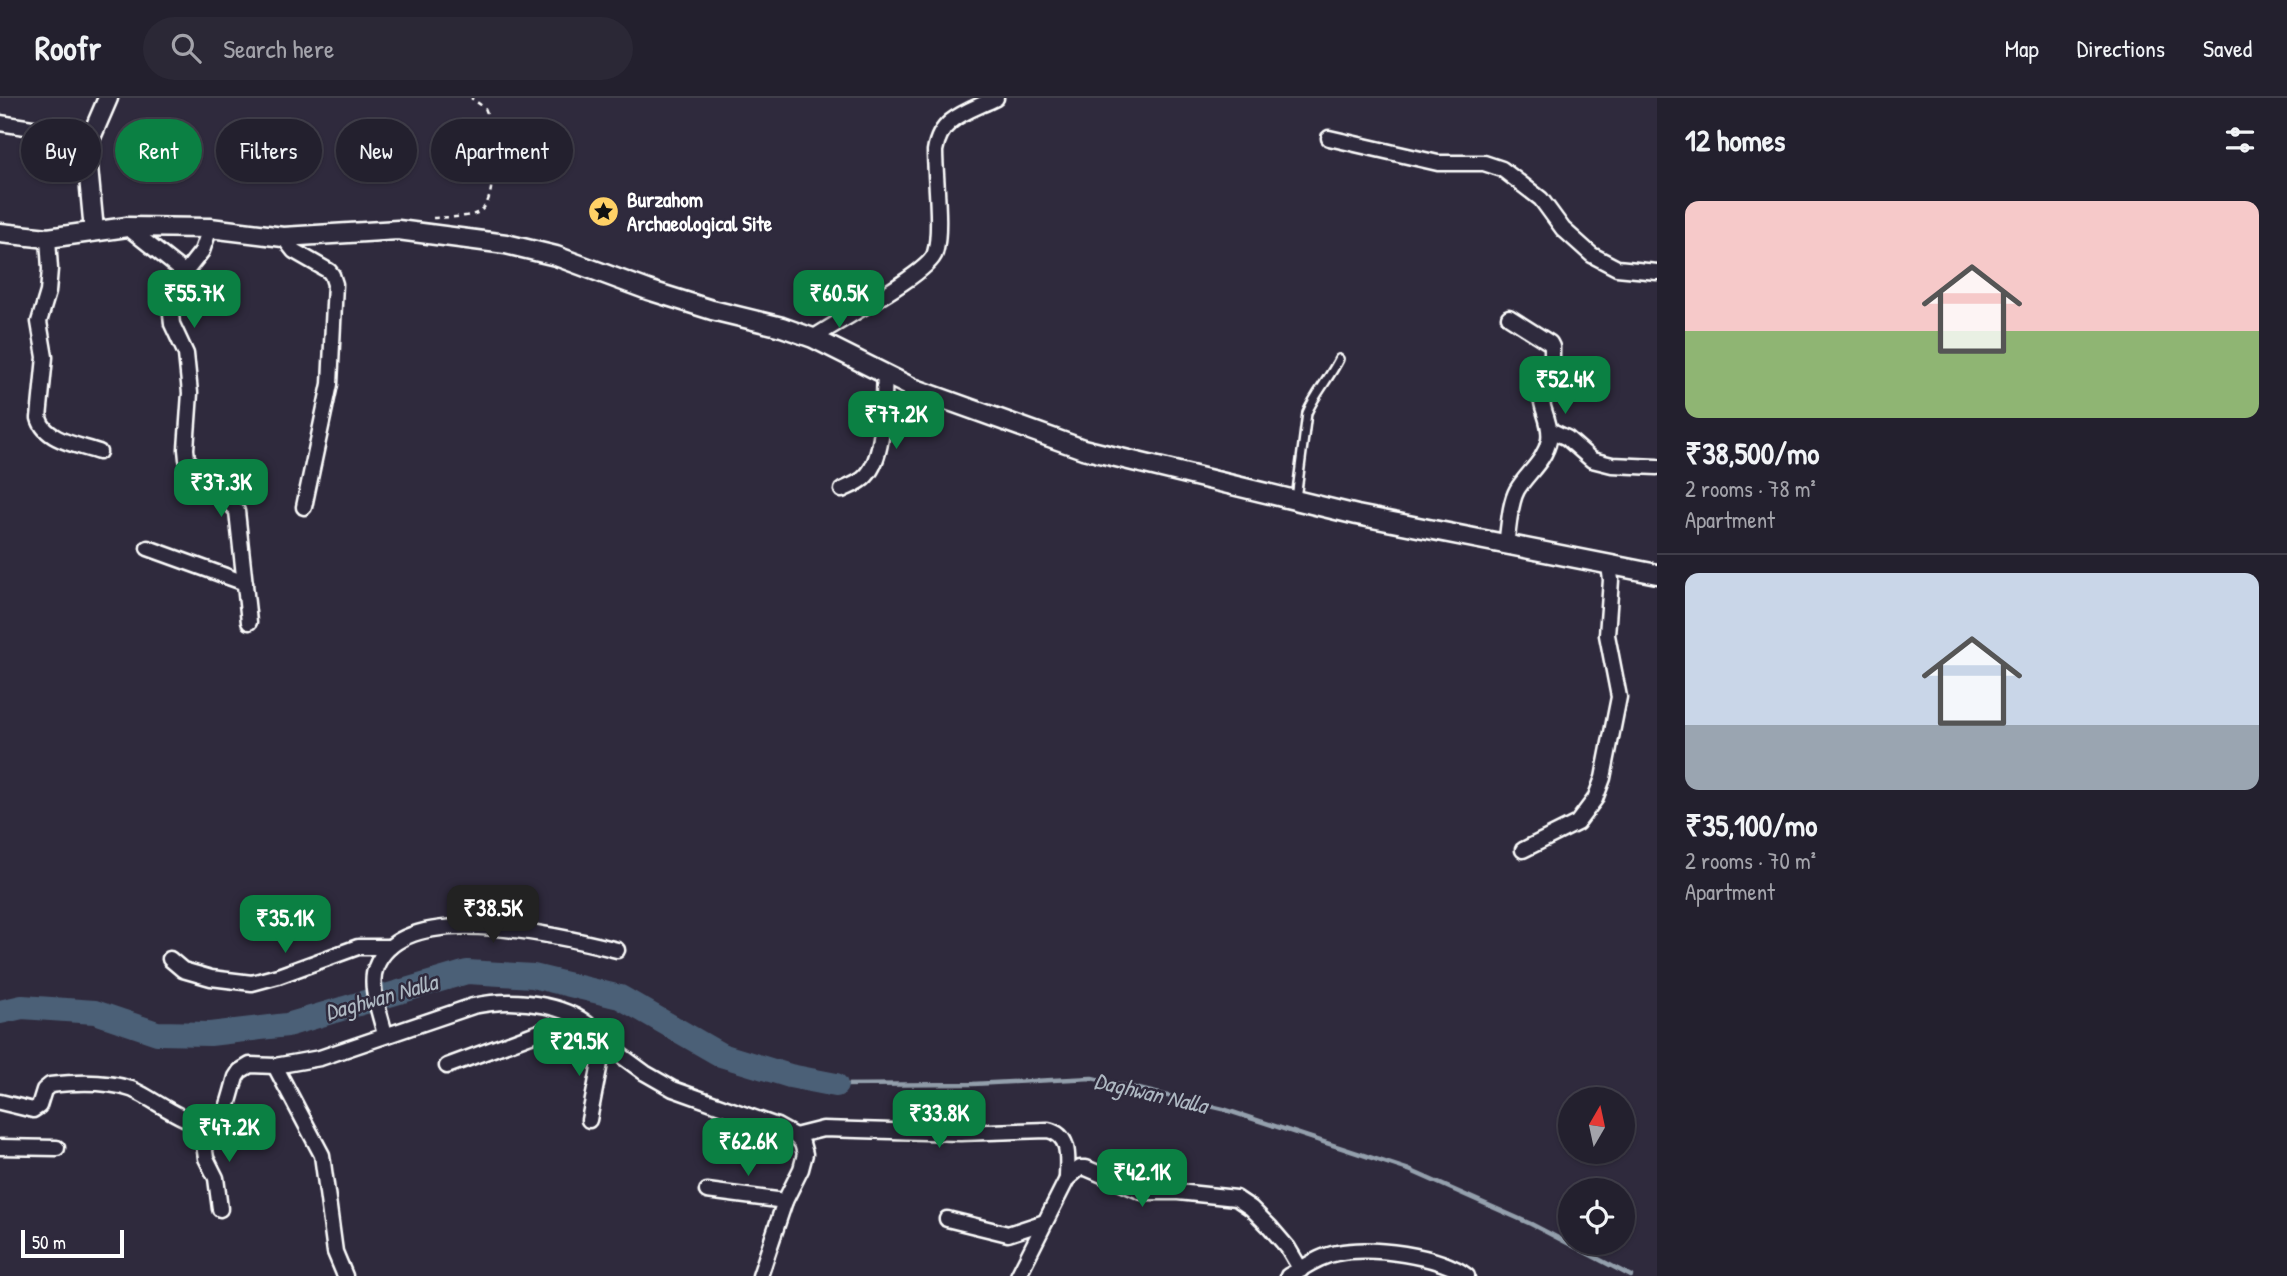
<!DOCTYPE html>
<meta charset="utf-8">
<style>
body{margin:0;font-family:"Patrick Hand",sans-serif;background:#2b2836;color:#f1f3f6;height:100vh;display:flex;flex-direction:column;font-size:26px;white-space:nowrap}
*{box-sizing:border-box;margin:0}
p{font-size:23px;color:#a3a3aa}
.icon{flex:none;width:38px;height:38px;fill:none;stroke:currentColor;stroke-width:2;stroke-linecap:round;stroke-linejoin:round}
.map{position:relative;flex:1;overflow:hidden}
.details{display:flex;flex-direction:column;background:#23202e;width:630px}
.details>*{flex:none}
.hud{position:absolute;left:21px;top:21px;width:665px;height:63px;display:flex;gap:14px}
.needle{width:46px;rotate:9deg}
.tools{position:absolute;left:1558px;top:989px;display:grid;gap:14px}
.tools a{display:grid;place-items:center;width:77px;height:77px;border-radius:50%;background:#23202e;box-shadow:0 2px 5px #0004,0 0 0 2px #403e4a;font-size:35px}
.scale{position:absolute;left:21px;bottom:18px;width:103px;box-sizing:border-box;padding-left:7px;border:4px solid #fff;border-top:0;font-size:19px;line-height:24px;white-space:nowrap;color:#fff;-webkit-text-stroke:5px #2f2a3d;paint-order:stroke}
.price{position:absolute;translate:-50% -60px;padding:0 16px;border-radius:14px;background:#0b8043;color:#fff;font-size:23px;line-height:46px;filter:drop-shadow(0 2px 4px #0008)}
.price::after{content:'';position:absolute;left:50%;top:42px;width:21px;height:16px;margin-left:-10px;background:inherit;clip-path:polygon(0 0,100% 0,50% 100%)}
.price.on{background:#222;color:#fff}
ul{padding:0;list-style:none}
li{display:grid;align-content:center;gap:14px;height:371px;padding:0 28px}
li+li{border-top:2px solid #403e4a}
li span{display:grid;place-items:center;height:217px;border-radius:14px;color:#555}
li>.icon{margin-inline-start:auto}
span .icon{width:126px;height:126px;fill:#fffc;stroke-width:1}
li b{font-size:30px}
h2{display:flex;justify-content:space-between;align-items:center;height:84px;padding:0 28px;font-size:30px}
.pill{padding:0 24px;border-radius:32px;background:#23202e;box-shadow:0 2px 5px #0004,0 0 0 2px #403e4a;font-size:24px;line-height:63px}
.pill.on{background:#0b8043;color:#fff}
header{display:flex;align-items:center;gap:42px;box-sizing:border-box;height:98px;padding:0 35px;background:#23202e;border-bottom:2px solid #403e4a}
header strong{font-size:33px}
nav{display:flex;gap:38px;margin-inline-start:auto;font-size:24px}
.search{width:490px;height:63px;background:#2b2836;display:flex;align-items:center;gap:18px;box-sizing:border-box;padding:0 24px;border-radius:38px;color:#a3a3aa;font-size:26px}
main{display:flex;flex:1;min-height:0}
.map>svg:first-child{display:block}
</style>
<header>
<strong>Roofr</strong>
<div class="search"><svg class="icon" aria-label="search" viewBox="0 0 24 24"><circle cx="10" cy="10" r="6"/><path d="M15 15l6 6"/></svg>Search here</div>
<nav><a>Map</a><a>Directions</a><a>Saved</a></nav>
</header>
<main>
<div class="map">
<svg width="1657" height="1178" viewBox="0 0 1657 1178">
<rect width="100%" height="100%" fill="#2f2a3d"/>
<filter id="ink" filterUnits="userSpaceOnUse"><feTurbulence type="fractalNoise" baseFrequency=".0143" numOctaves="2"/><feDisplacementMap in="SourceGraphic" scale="14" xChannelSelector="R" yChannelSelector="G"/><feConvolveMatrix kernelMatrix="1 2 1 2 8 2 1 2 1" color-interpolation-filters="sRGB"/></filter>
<g filter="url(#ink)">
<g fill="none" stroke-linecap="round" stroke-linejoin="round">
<path stroke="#94a0ad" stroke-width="4.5" d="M 836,987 L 973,986 L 1092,980 L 1223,1011 L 1409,1072 L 1531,1126 L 1631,1178"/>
<path stroke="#4c6177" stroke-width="24" d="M 0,914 L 22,909 L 95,914 L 157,935 L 210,936 L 287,927 L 467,874 L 533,878 L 620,899 L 721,957 L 790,978 L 836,987"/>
<defs>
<path id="service" d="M 1296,401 L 1307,315 C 1315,296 1329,281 1339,261"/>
<g id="minor">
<path d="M 0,25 L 58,34 L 89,44"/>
<path d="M 1329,40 L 1438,65 L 1484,65 L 1502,71 L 1541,101 L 1563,131 L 1592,157 L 1617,170 L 1657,174"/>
<path d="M 127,129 L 185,175"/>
<path d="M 210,130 L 202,153 L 179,182 L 174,194 L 171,216 L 172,226 L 186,256 L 190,295 L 186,351 L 187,361 L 237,413 L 249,524"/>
<path d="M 283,139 L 294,153 L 329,173 L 332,177 L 335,186 L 330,286 L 304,409"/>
<path d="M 48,140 L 50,171 L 48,194 L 39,224 L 45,259 L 39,320 C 45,343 79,347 99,354"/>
<path d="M 813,240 C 837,223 929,176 935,155 C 942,132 935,78 935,53 C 940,19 968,14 996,0"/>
<path d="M 1550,332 L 1567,340 L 1592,362 L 1612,367 L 1657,369"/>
<path d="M 842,392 C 850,388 860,385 866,378 C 886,357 883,304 885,276"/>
<path d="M 1506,446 C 1509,430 1509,407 1517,392 C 1527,375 1545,363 1549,342 C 1552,324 1540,311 1541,294 L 1552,260 L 1552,249 L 1550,245 L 1509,219"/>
<path d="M 148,450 L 245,485"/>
<path d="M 1523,752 L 1577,725 L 1595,701 L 1603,680 L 1619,599 L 1607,537 L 1611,482 L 1609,468"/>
<path d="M 170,861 L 183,872 L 211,880 L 252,885 L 278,878 L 358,849 L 390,849"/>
<path d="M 385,937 C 381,917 368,888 376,869 C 403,799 565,839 617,852"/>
<path d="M 275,968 L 322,1057 L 335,1154 L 345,1178"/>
<path d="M 447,968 L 539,934 L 579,935 L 594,939 L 604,945 L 645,975 L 673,991 L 777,1028 L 795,1038 L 802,1045 L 805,1056 L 801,1071 L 785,1103 L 760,1178"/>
<path d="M 0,1004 L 33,1012 L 39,1008 L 44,992 L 50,987 C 75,984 107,983 131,991 C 151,998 198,1038 219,1024 C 227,1018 233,988 236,979 L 240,973 L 250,967 L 275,968 L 320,960 L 473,908 C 514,899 581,904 604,945 L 589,1022"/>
<path d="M 201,1026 L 206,1060 L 216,1080 L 220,1111"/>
<path d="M 795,1038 L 823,1031 L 960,1035 L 1048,1032 C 1072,1038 1067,1061 1067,1081"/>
<path d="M 0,1049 L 57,1050"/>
<path d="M 707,1093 L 785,1103"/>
<path d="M 947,1121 L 1008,1136 L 1045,1124"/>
<path d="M 1018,1178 L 1067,1081 L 1080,1070 L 1086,1070 L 1142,1094 L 1178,1094 L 1236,1100 L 1251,1110 L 1270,1129 L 1288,1150 L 1301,1172"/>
<path d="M 1288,1178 C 1304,1170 1319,1158 1337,1155 C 1371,1148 1439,1157 1467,1178"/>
</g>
<g id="tertiary">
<path d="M 94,133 L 87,58 L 89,44 L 108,0"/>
<path d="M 0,135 L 48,140 L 127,129 L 210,130 L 283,139 L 398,132 L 506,146 L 556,158 L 648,192 L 712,212 L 782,229 L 813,240 L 913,290 L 1083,351 L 1357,417 L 1657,476"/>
</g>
</defs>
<use href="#service" stroke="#fff" stroke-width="12"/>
<use href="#minor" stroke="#fff" stroke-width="19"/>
<use href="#tertiary" stroke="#fff" stroke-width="23"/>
<path stroke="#fff" stroke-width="2.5" stroke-dasharray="5 5" stroke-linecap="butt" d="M 433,120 C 446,119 465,120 477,115 C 501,105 490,42 489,20 L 485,10 L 471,0"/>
<use href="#service" stroke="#2f2a3d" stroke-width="7"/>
<use href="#minor" stroke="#2f2a3d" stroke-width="14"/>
<use href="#tertiary" stroke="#2f2a3d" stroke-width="18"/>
</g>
</g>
<defs>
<symbol id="sight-disc" viewBox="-11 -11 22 22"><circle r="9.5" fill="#ffd166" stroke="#2f2a3d"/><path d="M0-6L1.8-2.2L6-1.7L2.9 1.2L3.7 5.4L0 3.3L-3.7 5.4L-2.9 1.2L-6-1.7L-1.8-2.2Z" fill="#111"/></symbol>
</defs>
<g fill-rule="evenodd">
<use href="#sight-disc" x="586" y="96" width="35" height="35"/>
</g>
<g text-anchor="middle" stroke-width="5" stroke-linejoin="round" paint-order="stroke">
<g font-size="21" font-weight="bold" fill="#fff" stroke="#2f2a3d" text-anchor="start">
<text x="627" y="109">Burzahom<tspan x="627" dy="24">Archaeological Site</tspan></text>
</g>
<g font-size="23" font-style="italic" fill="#aeb8c2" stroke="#2f2a3d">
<text transform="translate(381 899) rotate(-16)" y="8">Daghwan Nalla</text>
<text transform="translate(1151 995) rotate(13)" y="8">Daghwan Nalla</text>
</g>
</g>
</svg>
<div class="tools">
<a><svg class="needle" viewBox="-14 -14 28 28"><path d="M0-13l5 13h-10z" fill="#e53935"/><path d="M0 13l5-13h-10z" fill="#a3a3aa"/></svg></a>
<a><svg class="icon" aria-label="locate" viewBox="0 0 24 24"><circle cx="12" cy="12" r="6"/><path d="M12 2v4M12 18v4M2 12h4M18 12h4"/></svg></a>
</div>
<div class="scale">50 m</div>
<b class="price" style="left:194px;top:232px">₹55.7K</b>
<b class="price" style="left:839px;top:232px">₹60.5K</b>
<b class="price" style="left:1565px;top:318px">₹52.4K</b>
<b class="price" style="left:896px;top:353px">₹77.2K</b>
<b class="price" style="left:221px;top:421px">₹37.3K</b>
<b class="price on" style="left:493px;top:847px">₹38.5K</b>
<b class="price" style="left:285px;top:857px">₹35.1K</b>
<b class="price" style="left:579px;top:980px">₹29.5K</b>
<b class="price" style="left:939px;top:1052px">₹33.8K</b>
<b class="price" style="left:229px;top:1066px">₹47.2K</b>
<b class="price" style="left:748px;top:1080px">₹62.6K</b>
<b class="price" style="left:1142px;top:1111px">₹42.1K</b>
<div class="hud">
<a class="pill">Buy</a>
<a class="pill on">Rent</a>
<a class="pill">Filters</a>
<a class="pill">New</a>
<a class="pill">Apartment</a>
</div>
</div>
<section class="details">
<h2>12 homes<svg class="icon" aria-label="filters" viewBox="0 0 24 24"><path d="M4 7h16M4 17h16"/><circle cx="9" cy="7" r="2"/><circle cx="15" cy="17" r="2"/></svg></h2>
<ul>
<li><span style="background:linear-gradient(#f6c9c9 60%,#8fb573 0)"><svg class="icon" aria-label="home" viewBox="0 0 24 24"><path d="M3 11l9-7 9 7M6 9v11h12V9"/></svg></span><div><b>₹38,500/mo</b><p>2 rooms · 78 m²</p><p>Apartment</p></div></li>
<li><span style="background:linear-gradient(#c9d6e8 70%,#9aa5b1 0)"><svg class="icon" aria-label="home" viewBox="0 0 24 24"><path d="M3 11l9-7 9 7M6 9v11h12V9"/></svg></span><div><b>₹35,100/mo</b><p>2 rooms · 70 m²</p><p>Apartment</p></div></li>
</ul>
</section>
</main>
